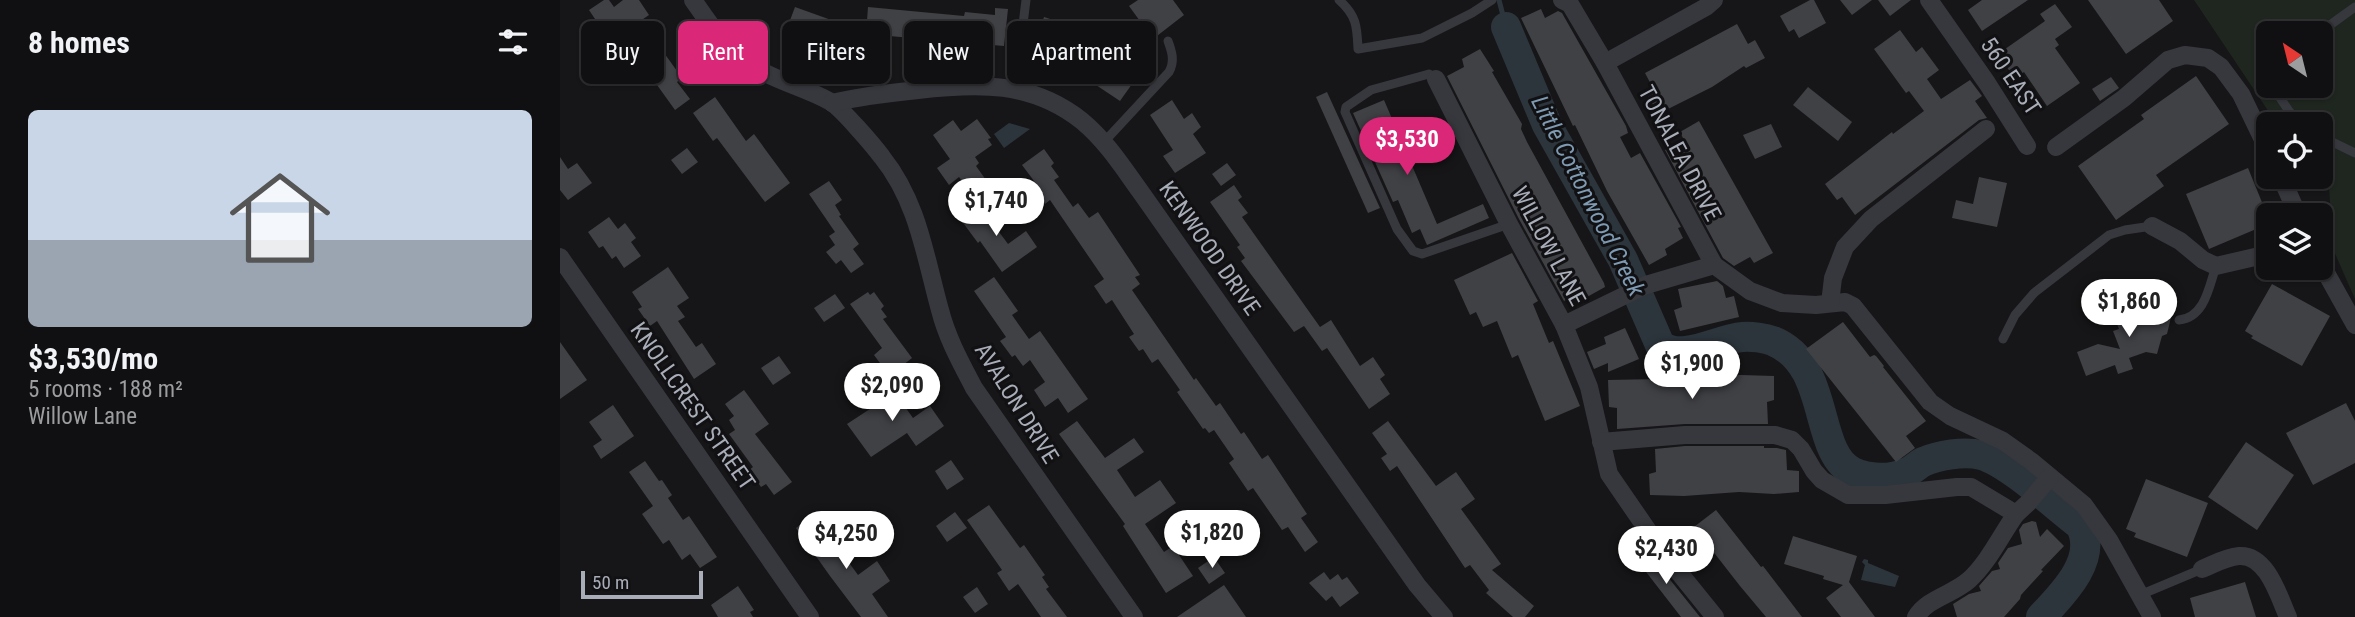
<!DOCTYPE html>
<meta charset="utf-8">
<style>
body{margin:0;font-family:"Roboto Condensed",sans-serif;background:#1e1e20;color:#f1f3f6;height:100vh;display:flex;flex-direction:column;font-size:26px;white-space:nowrap}
*{box-sizing:border-box;margin:0}
p{font-size:23px;color:#9c9d9f}
.icon{flex:none;width:38px;height:38px;fill:none;stroke:currentColor;stroke-width:2;stroke-linecap:round;stroke-linejoin:round}
.map{position:relative;flex:1;overflow:hidden}
.drawer{display:flex;flex-direction:column;background:#101012;width:560px}
.drawer>*{flex:none}
.hud{position:absolute;left:21px;top:21px;width:665px;height:63px;display:flex;gap:14px}
.needle{width:46px;rotate:325deg}
.buttons{position:absolute;left:1696px;top:21px;display:grid;gap:14px}
.buttons a{display:grid;place-items:center;width:77px;height:77px;border-radius:10px;background:#101012;box-shadow:0 2px 5px #0004,0 0 0 2px #303032;font-size:35px}
.scale{position:absolute;left:21px;bottom:18px;width:122px;box-sizing:border-box;padding-left:7px;border:4px solid #a8adb8;border-top:0;font-size:19px;line-height:24px;white-space:nowrap;color:#a8adb8;-webkit-text-stroke:5px #111113;paint-order:stroke}
.price{position:absolute;translate:-50% -60px;padding:0 16px;border-radius:24px;background:#fff;color:#222;font-size:23px;line-height:46px;filter:drop-shadow(0 2px 4px #0008)}
.price::after{content:'';position:absolute;left:50%;top:42px;width:21px;height:16px;margin-left:-10px;background:inherit;clip-path:polygon(0 0,100% 0,50% 100%)}
.price.current{background:#db2777;color:#fff}
ul{padding:0;list-style:none}
li{display:grid;align-content:center;gap:14px;height:371px;padding:0 28px}
li span{display:grid;place-items:center;height:217px;border-radius:10px;color:#555}
li>.icon{margin-inline-start:auto}
span .icon{width:126px;height:126px;fill:#fffc;stroke-width:1}
li b{font-size:30px}
h2{display:flex;justify-content:space-between;align-items:center;height:84px;padding:0 28px;font-size:30px}
.tag{padding:0 24px;border-radius:10px;background:#101012;box-shadow:0 2px 5px #0004,0 0 0 2px #303032;font-size:24px;line-height:63px}
.tag.current{background:#db2777;color:#fff}
main{display:flex;flex:1;min-height:0}
.map>svg:first-child{display:block}
</style>
<main>
<section class="drawer">
<h2>8 homes<svg class="icon" aria-label="filters" viewBox="0 0 24 24"><path d="M4 7h16M4 17h16"/><circle cx="9" cy="7" r="2"/><circle cx="15" cy="17" r="2"/></svg></h2>
<ul>
<li><span style="background:linear-gradient(#c9d6e8 60%,#9aa5b1 0)"><svg class="icon" aria-label="home" viewBox="0 0 24 24"><path d="M3 11l9-7 9 7M6 9v11h12V9"/></svg></span><div><b>$3,530/mo</b><p>5 rooms · 188 m²</p><p>Willow Lane</p></div></li>
</ul>
</section>
<div class="map">
<svg width="1795" height="617" viewBox="0 0 1795 617">
<rect width="100%" height="100%" fill="#161618"/>
<path fill="#1e261f" fill-rule="evenodd" d="M 1634,0 L 1795,0 L 1795,299 L 1773,249 L 1769,187 L 1761,177 L 1760,124 L 1717,124 ZM 1708,33 L 1760,33 L 1760,86 L 1708,86 Z"/>
<g fill="#2c353c">
<path d="M 449,123 L 470,129 L 444,148 L 434,134 Z"/>
<path d="M 1304,559 L 1308,560 L 1308,563 L 1339,576 L 1335,587 L 1301,580 L 1305,565 L 1302,562 Z"/>
</g>
<g fill="none" stroke-linecap="round" stroke-linejoin="round">
<path stroke="#2c353c" stroke-width="5" d="M 939,0 L 946,27"/>
<path stroke="#2c353c" stroke-width="30" d="M 946,27 L 987,125 L 1063,260 L 1100,345 C 1122,362 1158,339 1182,337 C 1191,336 1205,338 1213,341 C 1272,365 1252,452 1293,472 C 1308,479 1330,480 1345,473 C 1352,471 1357,465 1363,462 C 1379,455 1404,451 1421,455 C 1448,462 1496,507 1520,525 C 1539,558 1503,594 1481,617"/>
</g>
<g fill="#404145">
<path d="M 44,0 L 49,0 L 54,7 L 63,0 L 79,0 L 89,15 L 58,36 L 47,20 L 39,25 L 29,10 Z"/>
<path d="M 578,0 L 613,0 L 624,15 L 593,39 L 569,6 Z"/>
<path d="M 1250,0 L 1254,0 L 1266,23 L 1239,38 L 1234,29 L 1229,32 L 1220,16 Z"/>
<path d="M 1280,0 L 1312,0 L 1292,15 Z"/>
<path d="M 1318,0 L 1351,0 L 1330,16 Z"/>
<path d="M 1422,0 L 1468,0 L 1422,31 L 1408,10 Z"/>
<path d="M 1528,0 L 1599,0 L 1613,21 L 1566,54 Z"/>
<path d="M 1495,4 L 1512,27 L 1495,39 L 1499,45 L 1495,48 L 1520,83 L 1487,106 L 1464,72 L 1455,79 L 1438,54 L 1485,21 L 1480,14 Z"/>
<path d="M 235,7 L 274,21 L 266,45 L 226,31 Z"/>
<path d="M 308,7 L 404,16 L 405,12 L 435,15 L 435,8 L 448,9 L 444,46 L 306,34 Z"/>
<path d="M 981,9 L 985,18 L 998,11 L 1002,13 L 1066,126 L 1068,133 L 1060,137 L 1071,158 L 1080,153 L 1121,227 L 1118,228 L 1123,238 L 1105,249 L 1107,255 L 1089,265 L 1047,191 L 1015,125 L 1013,126 L 961,18 Z"/>
<path d="M 484,17 L 528,31 L 517,65 L 472,53 Z"/>
<path d="M 1177,24 L 1188,44 L 1195,40 L 1205,58 L 1186,68 L 1184,66 L 1152,87 L 1098,114 L 1088,96 L 1095,92 L 1085,73 Z"/>
<path d="M 1340,30 L 1356,52 L 1362,47 L 1379,70 L 1367,79 L 1381,99 L 1410,80 L 1422,96 L 1415,101 L 1427,118 L 1419,120 L 1295,215 L 1282,197 L 1277,200 L 1265,184 L 1332,132 L 1333,134 L 1364,111 L 1349,91 L 1346,93 L 1314,49 Z"/>
<path d="M 553,44 L 584,67 L 560,101 L 527,79 Z"/>
<path d="M 920,49 L 934,71 L 932,72 L 962,124 L 961,129 L 967,142 L 1044,283 L 1045,287 L 1027,297 L 1022,291 L 1004,301 L 959,219 L 887,76 L 904,67 L 902,59 Z"/>
<path d="M 102,50 L 122,78 L 117,82 L 130,99 L 115,110 L 82,64 Z"/>
<path d="M 1636,76 L 1669,124 L 1596,175 L 1604,186 L 1556,220 L 1518,166 L 1584,119 L 1581,115 Z"/>
<path d="M 1551,77 L 1559,88 L 1540,101 L 1532,89 Z"/>
<path d="M 1248,87 L 1292,122 L 1278,141 L 1233,105 Z"/>
<path d="M 767,92 L 820,208 L 808,213 L 756,97 Z"/>
<path d="M 155,97 L 186,141 L 194,134 L 230,183 L 205,202 L 157,138 L 153,141 L 133,113 Z"/>
<path d="M 612,100 L 624,119 L 632,113 L 641,127 L 633,134 L 646,153 L 615,173 L 603,156 L 613,150 L 590,115 Z"/>
<path d="M 824,100 L 877,224 L 923,204 L 929,218 L 867,245 L 860,229 L 852,233 L 838,200 L 833,202 L 793,113 Z"/>
<path d="M 417,119 L 431,138 L 428,139 L 432,145 L 415,157 L 419,163 L 416,166 L 436,194 L 420,206 L 399,177 L 389,185 L 377,168 L 390,159 L 373,135 L 393,120 L 401,131 Z"/>
<path d="M 1139,121 L 1213,253 L 1194,263 L 1190,257 L 1174,266 L 1163,258 L 1105,150 L 1124,140 L 1120,132 Z"/>
<path d="M 1211,124 L 1222,147 L 1195,159 L 1183,135 Z"/>
<path d="M 127,148 L 138,162 L 122,174 L 111,160 Z"/>
<path d="M 484,149 L 494,163 L 491,166 L 499,177 L 494,180 L 513,207 L 518,203 L 529,218 L 538,212 L 580,275 L 575,277 L 580,284 L 572,290 L 634,380 L 636,378 L 656,406 L 660,403 L 681,434 L 684,432 L 702,459 L 708,455 L 747,514 L 741,518 L 758,542 L 745,552 L 728,527 L 722,530 L 693,488 L 688,491 L 669,463 L 674,459 L 654,430 L 649,433 L 645,428 L 643,429 L 617,392 L 620,390 L 598,359 L 592,363 L 583,349 L 579,351 L 569,337 L 574,334 L 552,300 L 546,304 L 534,286 L 544,279 L 490,200 L 485,204 L 473,188 L 477,185 L 462,165 Z"/>
<path d="M 0,157 L 8,169 L 17,163 L 32,183 L 8,200 L 0,190 Z"/>
<path d="M 667,163 L 676,175 L 661,186 L 652,174 Z"/>
<path d="M 1688,168 L 1708,217 L 1708,224 L 1649,249 L 1626,194 Z"/>
<path d="M 1419,177 L 1447,183 L 1437,227 L 1392,218 L 1396,200 L 1413,204 Z"/>
<path d="M 269,181 L 282,200 L 275,205 L 281,215 L 279,216 L 299,244 L 293,249 L 304,264 L 291,273 L 281,260 L 276,264 L 266,252 L 275,245 L 269,236 L 275,232 L 249,194 Z"/>
<path d="M 674,185 L 682,197 L 678,200 L 688,213 L 682,217 L 760,327 L 771,320 L 800,366 L 813,357 L 825,375 L 820,379 L 830,394 L 809,409 L 767,348 L 762,351 L 744,326 L 734,332 L 681,261 L 685,258 L 677,247 L 680,245 L 650,202 Z"/>
<path d="M 417,202 L 448,244 L 466,231 L 477,247 L 442,272 L 420,241 L 418,243 L 398,216 Z"/>
<path d="M 49,217 L 58,229 L 65,223 L 76,238 L 71,242 L 81,256 L 64,268 L 56,256 L 52,259 L 43,246 L 39,248 L 28,232 Z"/>
<path d="M 952,253 L 978,301 L 973,304 L 989,343 L 993,341 L 1020,406 L 985,421 L 958,355 L 952,358 L 937,321 L 923,327 L 916,312 L 910,315 L 894,280 Z"/>
<path d="M 108,267 L 129,298 L 117,306 L 125,317 L 118,321 L 136,347 L 142,343 L 156,364 L 134,379 L 97,321 L 90,326 L 78,309 L 82,307 L 72,292 Z"/>
<path d="M 434,277 L 458,311 L 452,315 L 469,339 L 480,331 L 528,399 L 508,413 L 498,398 L 485,407 L 474,390 L 485,382 L 470,360 L 463,366 L 455,355 L 452,357 L 440,341 L 446,337 L 414,291 Z"/>
<path d="M 1157,281 L 1163,286 L 1166,298 L 1174,296 L 1179,317 L 1120,331 L 1114,310 L 1122,307 L 1118,289 Z"/>
<path d="M 1712,284 L 1770,316 L 1742,366 L 1691,338 L 1693,336 L 1685,331 Z"/>
<path d="M 308,292 L 310,295 L 314,292 L 324,306 L 321,309 L 327,317 L 323,319 L 352,358 L 343,365 L 351,375 L 337,386 L 314,355 L 322,348 L 290,304 Z"/>
<path d="M 275,294 L 285,308 L 264,322 L 254,308 Z"/>
<path d="M 1591,303 L 1613,309 L 1607,334 L 1602,336 L 1597,354 L 1586,352 L 1569,358 L 1573,369 L 1558,374 L 1555,365 L 1526,376 L 1517,352 L 1538,344 L 1560,349 L 1553,331 L 1559,329 L 1553,314 L 1570,307 L 1589,311 Z"/>
<path d="M 1283,322 L 1310,357 L 1314,355 L 1316,356 L 1324,366 L 1323,367 L 1366,421 L 1346,436 L 1355,448 L 1336,462 L 1246,349 Z"/>
<path d="M 1065,328 L 1079,359 L 1048,372 L 1048,363 L 1034,369 L 1027,352 L 1046,344 L 1044,337 Z"/>
<path d="M 0,342 L 27,380 L 0,399 Z"/>
<path d="M 219,356 L 231,373 L 213,385 L 201,368 Z"/>
<path d="M 1181,375 L 1214,376 L 1214,400 L 1207,402 L 1208,424 L 1125,424 L 1057,429 L 1057,408 L 1049,407 L 1048,380 L 1147,378 L 1147,376 Z"/>
<path d="M 328,383 L 353,418 L 370,406 L 384,426 L 356,446 L 347,433 L 311,457 L 287,424 L 319,403 L 313,394 Z"/>
<path d="M 184,390 L 209,424 L 195,434 L 232,482 L 214,495 L 206,484 L 201,487 L 189,470 L 193,467 L 169,434 L 175,430 L 169,420 L 174,416 L 165,404 Z"/>
<path d="M 1786,403 L 1795,421 L 1795,463 L 1753,485 L 1726,433 Z"/>
<path d="M 53,405 L 74,436 L 41,459 L 33,446 L 42,440 L 29,422 Z"/>
<path d="M 517,421 L 545,458 L 574,438 L 584,452 L 557,470 L 575,497 L 600,480 L 616,503 L 585,524 L 604,552 L 613,546 L 633,576 L 606,593 L 563,526 L 565,524 L 499,434 Z"/>
<path d="M 828,421 L 876,486 L 896,472 L 915,499 L 901,509 L 941,564 L 932,570 L 974,606 L 965,617 L 953,617 L 926,593 L 929,590 L 910,565 L 905,568 L 837,466 L 830,471 L 821,458 L 827,454 L 812,433 Z"/>
<path d="M 1686,442 L 1734,475 L 1697,530 L 1648,497 Z"/>
<path d="M 1125,446 L 1204,446 L 1204,448 L 1217,448 L 1226,450 L 1227,470 L 1239,471 L 1239,492 L 1214,494 L 1179,492 L 1124,496 L 1090,495 L 1089,474 L 1096,472 L 1095,449 Z"/>
<path d="M 391,460 L 404,479 L 387,490 L 375,471 Z"/>
<path d="M 85,461 L 99,481 L 102,480 L 112,495 L 108,498 L 123,520 L 129,516 L 157,557 L 140,568 L 130,554 L 122,560 L 109,540 L 103,544 L 82,514 L 93,506 L 69,472 Z"/>
<path d="M 1586,479 L 1648,503 L 1627,557 L 1574,537 L 1576,533 L 1566,529 Z"/>
<path d="M 429,505 L 460,548 L 464,545 L 485,575 L 482,577 L 489,587 L 486,589 L 507,617 L 481,617 L 458,584 L 449,591 L 437,573 L 442,570 L 407,520 Z"/>
<path d="M 1156,510 L 1201,567 L 1203,566 L 1242,617 L 1206,617 L 1180,586 L 1134,527 Z"/>
<path d="M 395,512 L 407,528 L 387,542 L 376,526 Z"/>
<path d="M 254,515 L 298,575 L 317,561 L 330,581 L 312,594 L 328,617 L 301,617 L 270,576 L 236,528 Z"/>
<path d="M 1472,521 L 1476,522 L 1480,537 L 1487,529 L 1504,546 L 1481,570 L 1483,571 L 1461,595 L 1460,599 L 1444,617 L 1397,617 L 1393,604 L 1409,594 L 1421,591 L 1419,586 L 1432,571 L 1440,569 L 1438,563 L 1448,548 L 1462,544 L 1459,530 L 1463,524 Z"/>
<path d="M 1233,536 L 1297,556 L 1289,582 L 1315,617 L 1281,617 L 1266,598 L 1283,585 L 1263,579 L 1264,576 L 1224,564 Z"/>
<path d="M 1088,550 L 1095,561 L 1140,617 L 1121,617 L 1076,559 Z"/>
<path d="M 654,557 L 665,573 L 649,584 L 638,568 Z"/>
<path d="M 764,572 L 770,580 L 778,574 L 782,580 L 787,577 L 799,593 L 780,607 L 772,596 L 766,601 L 749,583 Z"/>
<path d="M 1685,582 L 1696,617 L 1635,617 L 1630,598 Z"/>
<path d="M 664,585 L 686,617 L 617,617 Z"/>
<path d="M 178,586 L 194,610 L 190,612 L 193,617 L 158,617 L 151,605 Z"/>
<path d="M 417,587 L 428,604 L 415,613 L 403,597 Z"/>
</g>
<g fill="none" stroke-linecap="round" stroke-linejoin="round">
<g stroke="#37383d" stroke-width="9">
<path d="M 779,0 C 797,16 797,27 798,49 L 862,38 L 912,13 L 932,0"/>
<path d="M 1759,33 L 1795,7"/>
<path d="M 876,79 L 869,74 L 811,90 L 786,107 L 785,112 L 837,229 L 853,251 L 862,254 L 949,224"/>
<path d="M 1712,86 L 1729,111 L 1741,124"/>
<path d="M 455,89 L 466,0"/>
<path d="M 1760,136 L 1795,153"/>
<path d="M 544,142 L 609,72 C 615,61 612,52 608,41"/>
<path d="M 1619,320 C 1645,317 1649,287 1656,266"/>
<path d="M 1443,339 L 1455,315 L 1474,293 L 1549,235 L 1565,230 L 1592,226"/>
<path d="M 1580,595 L 1642,569"/>
</g>
<g stroke="#37383d" stroke-width="18">
<path d="M 133,0 C 149,23 165,48 189,64 C 214,81 245,87 271,102 C 282,109 313,145 322,157 C 358,202 365,256 380,310 C 387,338 401,363 414,388 L 574,617"/>
<path d="M 1002,0 L 1010,4 L 1045,63 L 1154,265 L 1190,291 L 1222,303 L 1256,305 L 1285,302 L 1293,306 L 1370,402 L 1390,416 L 1443,441 L 1471,461 L 1524,505 L 1549,540 L 1592,617"/>
<path d="M 1369,0 L 1427,83 L 1467,146"/>
<path d="M 1045,63 L 1146,7 L 1154,0"/>
<path d="M 876,79 L 949,224 L 1004,325 L 1029,387 L 1049,474 L 1104,554 L 1155,617"/>
<path d="M 272,103 C 301,96 329,93 358,90 C 417,83 472,81 522,121 C 546,141 562,166 580,191 L 857,585 L 884,617"/>
<path d="M 1496,147 L 1564,98 L 1608,60 L 1625,55 L 1648,58 L 1661,67 L 1681,94 L 1708,150"/>
<path d="M 1721,177 L 1738,215"/>
<path d="M 1592,226 L 1620,241 L 1643,260 L 1656,266 L 1708,254"/>
<path d="M 0,257 L 250,617"/>
<path d="M 1760,262 L 1795,325"/>
<path d="M 1270,303 L 1273,278 L 1285,247 L 1311,219 L 1426,129"/>
<path d="M 1004,325 L 1086,285 L 1154,265"/>
<path d="M 1041,442 L 1125,435 L 1215,435 L 1232,440 L 1241,449 L 1254,471 L 1262,480 L 1288,495 L 1325,495 L 1397,487 L 1411,487 L 1456,514 C 1441,535 1428,563 1409,580 C 1392,595 1368,598 1356,617"/>
<path d="M 1456,514 L 1468,503 L 1490,477"/>
<path d="M 1642,569 C 1654,564 1666,557 1679,556 C 1707,554 1719,597 1728,617"/>
</g>
</g>
<g text-anchor="middle" stroke-width="6" stroke-linejoin="round" paint-order="stroke">
<g font-size="23" fill="#a8adb8" stroke="#111113">
<text transform="translate(1451 76) rotate(56)" y="8">560 EAST</text>
<text transform="translate(1120 153) rotate(62)" y="8">TONALEA DRIVE</text>
<text transform="translate(989 246) rotate(62)" y="8">WILLOW LANE</text>
<text transform="translate(650 248) rotate(55)" y="8">KENWOOD DRIVE</text>
<text transform="translate(457 403) rotate(58)" y="8">AVALON DRIVE</text>
<text transform="translate(133 406) rotate(55)" y="8">KNOLLCREST STREET</text>
</g>
<g font-size="24" font-style="italic" fill="#7f9bb3" stroke="#111113">
<text transform="translate(1028 196) rotate(63)" y="8">Little Cottonwood Creek</text>
</g>
</g>
</svg>
<div class="buttons">
<a><svg class="needle" viewBox="-14 -14 28 28"><path d="M0-13l5 13h-10z" fill="#e53935"/><path d="M0 13l5-13h-10z" fill="#9c9d9f"/></svg></a>
<a><svg class="icon" aria-label="locate" viewBox="0 0 24 24"><circle cx="12" cy="12" r="6"/><path d="M12 2v4M12 18v4M2 12h4M18 12h4"/></svg></a>
<a><svg class="icon" aria-label="layers" viewBox="0 0 24 24"><path d="M12 4l9 5-9 5-9-5zM3 14l9 5 9-5"/></svg></a>
</div>
<div class="scale">50 m</div>
<b class="price current" style="left:847px;top:177px">$3,530</b>
<b class="price" style="left:436px;top:238px">$1,740</b>
<b class="price" style="left:1569px;top:339px">$1,860</b>
<b class="price" style="left:1132px;top:401px">$1,900</b>
<b class="price" style="left:332px;top:423px">$2,090</b>
<b class="price" style="left:652px;top:570px">$1,820</b>
<b class="price" style="left:286px;top:571px">$4,250</b>
<b class="price" style="left:1106px;top:586px">$2,430</b>
<div class="hud">
<a class="tag">Buy</a>
<a class="tag current">Rent</a>
<a class="tag">Filters</a>
<a class="tag">New</a>
<a class="tag">Apartment</a>
</div>
</div>
</main>
